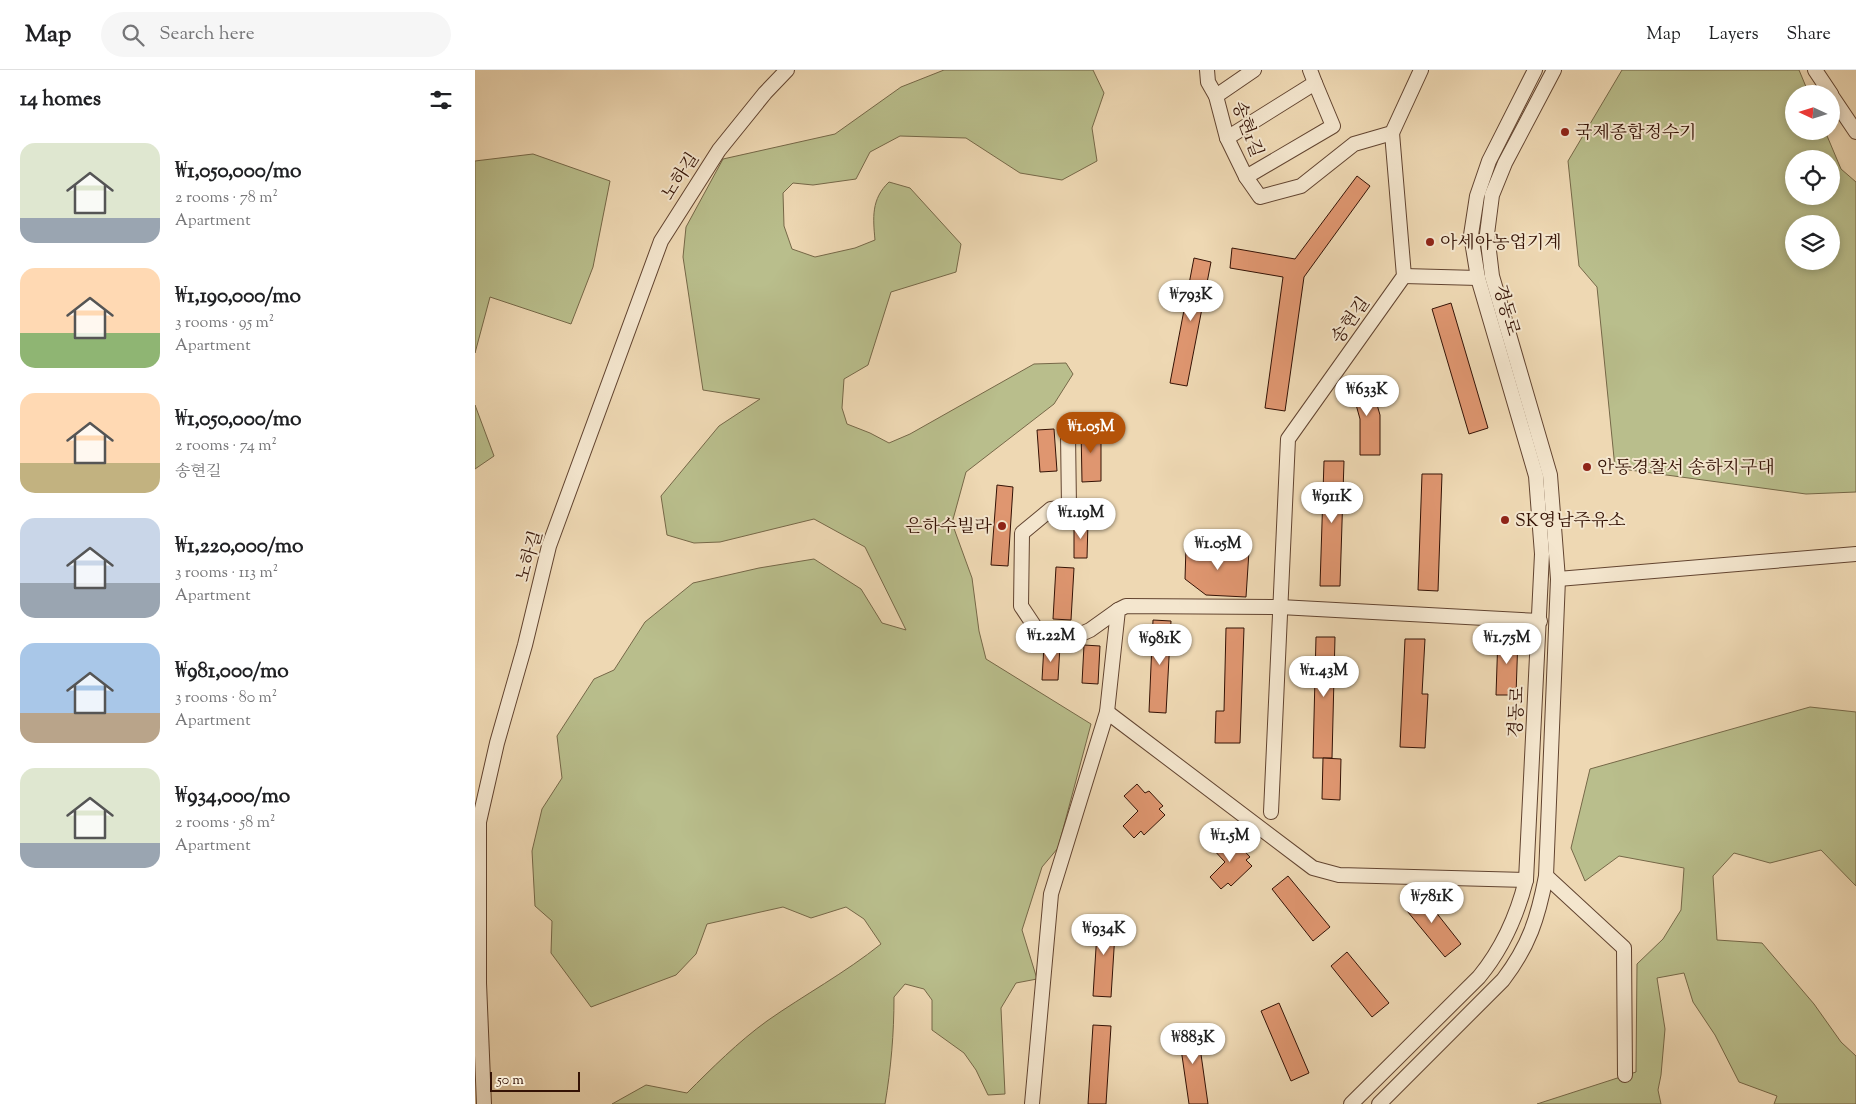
<!DOCTYPE html>
<meta charset="utf-8">
<style>
body{margin:0;font-family:"Sorts Mill Goudy","Noto Serif KR",serif;background:#f6f6f6;color:#202124;height:100vh;display:flex;flex-direction:column;font-size:19px;white-space:nowrap}
*{box-sizing:border-box;margin:0}
p{font-size:16px;color:#757577}
.icon{flex:none;width:28px;height:28px;fill:none;stroke:currentColor;stroke-width:2;stroke-linecap:round;stroke-linejoin:round}
.map{position:relative;flex:1;overflow:hidden}
.drawer{display:flex;flex-direction:column;background:#fff;width:475px}
.drawer>*{flex:none}
.needle{width:32px;rotate:274deg}
.fabs{position:absolute;left:1310px;top:15px;display:grid;gap:10px}
.fabs a{display:grid;place-items:center;width:55px;height:55px;border-radius:50%;background:#fff;box-shadow:0 2px 8px #0003;font-size:25px}
.scale{position:absolute;left:15px;bottom:12px;width:90px;box-sizing:border-box;padding-left:5px;border:2px solid #341205;border-top:0;font-size:14px;line-height:18px;white-space:nowrap;color:#341205;-webkit-text-stroke:4px #f4e6ce;paint-order:stroke}
.price{position:absolute;translate:-50% -42px;padding:0 11px;border-radius:18px;background:#fff;color:#222;font-size:16px;line-height:32px;filter:drop-shadow(0 1px 2px #0008)}
.price::after{content:'';position:absolute;left:50%;top:30px;width:15px;height:11px;margin-left:-8px;background:inherit;clip-path:polygon(0 0,100% 0,50% 100%)}
.price.on{background:#b45309;color:#fff}
ul{padding:0;list-style:none}
li{display:flex;align-items:center;gap:15px;height:125px;padding:0 20px}
li span{display:grid;place-items:center;flex:none;width:140px;height:100px;border-radius:15px;color:#555}
li>.icon{margin-inline-start:auto}
span .icon{width:60px;height:60px;fill:#fffc;stroke-width:1}
li b{font-size:21px}
h2{display:flex;justify-content:space-between;align-items:center;height:60px;padding:0 20px;font-size:21px}
header{display:flex;align-items:center;gap:30px;box-sizing:border-box;height:70px;padding:0 25px;background:#fff;border-bottom:1px solid #e0e0e0}
header strong{font-size:24px}
nav{display:flex;gap:28px;margin-inline-start:auto;font-size:18px}
.search{width:350px;height:45px;background:#f6f6f6;display:flex;align-items:center;gap:12px;box-sizing:border-box;padding:0 18px;border-radius:28px;color:#757577;font-size:19px}
main{display:flex;flex:1;min-height:0}
.map>svg:first-child{display:block}
</style>
<header>
<strong>Map</strong>
<div class="search"><svg class="icon" aria-label="search" viewBox="0 0 24 24"><circle cx="10" cy="10" r="6"/><path d="M15 15l6 6"/></svg>Search here</div>
<nav><a>Map</a><a>Layers</a><a>Share</a></nav>
</header>
<main>
<section class="drawer">
<h2>14 homes<svg class="icon" aria-label="filters" viewBox="0 0 24 24"><path d="M4 7h16M4 17h16"/><circle cx="9" cy="7" r="2"/><circle cx="15" cy="17" r="2"/></svg></h2>
<ul>
<li><span style="background:linear-gradient(#dfe7d0 75%,#9aa5b1 0)"><svg class="icon" aria-label="home" viewBox="0 0 24 24"><path d="M3 11l9-7 9 7M6 9v11h12V9"/></svg></span><div><b>₩1,050,000/mo</b><p>2 rooms · 78 m²</p><p>Apartment</p></div></li>
<li><span style="background:linear-gradient(#ffd9b3 65%,#8fb573 0)"><svg class="icon" aria-label="home" viewBox="0 0 24 24"><path d="M3 11l9-7 9 7M6 9v11h12V9"/></svg></span><div><b>₩1,190,000/mo</b><p>3 rooms · 95 m²</p><p>Apartment</p></div></li>
<li><span style="background:linear-gradient(#ffd9b3 70%,#c2b280 0)"><svg class="icon" aria-label="home" viewBox="0 0 24 24"><path d="M3 11l9-7 9 7M6 9v11h12V9"/></svg></span><div><b>₩1,050,000/mo</b><p>2 rooms · 74 m²</p><p>송현길</p></div></li>
<li><span style="background:linear-gradient(#c9d6e8 65%,#9aa5b1 0)"><svg class="icon" aria-label="home" viewBox="0 0 24 24"><path d="M3 11l9-7 9 7M6 9v11h12V9"/></svg></span><div><b>₩1,220,000/mo</b><p>3 rooms · 113 m²</p><p>Apartment</p></div></li>
<li><span style="background:linear-gradient(#a9c7e8 70%,#b9a48a 0)"><svg class="icon" aria-label="home" viewBox="0 0 24 24"><path d="M3 11l9-7 9 7M6 9v11h12V9"/></svg></span><div><b>₩981,000/mo</b><p>3 rooms · 80 m²</p><p>Apartment</p></div></li>
<li><span style="background:linear-gradient(#dfe7d0 75%,#9aa5b1 0)"><svg class="icon" aria-label="home" viewBox="0 0 24 24"><path d="M3 11l9-7 9 7M6 9v11h12V9"/></svg></span><div><b>₩934,000/mo</b><p>2 rooms · 58 m²</p><p>Apartment</p></div></li>
</ul>
</section>
<div class="map">
<svg width="1381" height="1034" viewBox="0 0 1381 1034">
<rect width="100%" height="100%" fill="#eed8b3"/>
<filter id="stains"><feTurbulence type="fractalNoise" baseFrequency=".004" numOctaves="4"/><feColorMatrix values="0 0 0 0 .2 0 0 0 0 .09 0 0 0 0 .02 0 0 0 .5 -.17"/></filter>
<radialGradient id="worn" r=".72"><stop offset=".6" stop-color="#630" stop-opacity="0"/><stop offset="1" stop-color="#630" stop-opacity=".3"/></radialGradient>
<g fill="#b9be8c" stroke="#766848" fill-rule="evenodd">
<path d="M 469,0 L 618,0 L 629,23 L 617,58 L 622,91 L 587,110 L 545,103 L 491,68 L 425,66 L 395,82 L 381,109 L 338,115 L 318,113 L 308,123 L 309,156 L 317,179 L 340,187 L 380,178 L 400,170 C 398,148 396,129 414,112 L 435,118 L 486,174 L 481,202 L 416,222 L 393,295 L 369,309 L 367,338 L 372,354 L 395,363 L 414,373 L 435,364 L 559,294 L 591,293 L 598,304 L 579,334 L 491,402 L 477,453 L 497,508 L 504,561 L 511,589 L 616,654 L 583,778 L 567,797 L 547,860 L 562,909 L 541,913 L 526,938 L 530,1024 L 513,1025 L 501,1000 L 489,983 L 457,960 L 457,930 L 449,919 L 430,914 L 419,927 C 419,964 416,998 410,1034 L 137,1034 L 171,1015 L 212,1023 C 237,998 263,972 292,951 C 329,925 370,903 406,874 L 389,849 L 371,837 L 336,848 L 308,837 L 232,854 L 221,884 L 201,905 L 116,937 L 76,883 L 77,851 L 60,836 L 57,781 L 67,739 L 87,708 L 82,666 L 119,609 L 139,600 L 170,552 L 218,513 L 284,498 L 339,489 L 386,519 L 407,553 L 431,560 L 390,477 L 339,449 L 245,472 L 219,473 L 192,465 L 186,426 L 244,356 L 285,329 L 228,320 L 208,187 L 211,157 L 248,89 L 360,64 L 426,17 Z"/>
<path d="M 1147,0 L 1324,0 L 1334,24 L 1319,24 L 1319,61 L 1350,61 L 1366,99 L 1381,112 L 1381,422 L 1331,424 L 1140,398 L 1122,217 L 1104,196 L 1093,91 ZM 1319,89 L 1356,89 L 1356,126 L 1319,126 ZM 1319,154 L 1356,154 L 1356,191 L 1319,191 Z"/>
<path d="M 58,84 L 135,111 L 118,197 L 96,254 L 15,227 L 0,283 L 0,91 Z"/>
<path d="M 0,335 L 19,386 L 0,399 Z"/>
<path d="M 1335,637 L 1381,642 L 1381,816 L 1346,780 L 1295,793 L 1259,783 L 1238,806 L 1242,870 L 1287,873 L 1339,934 L 1366,972 L 1381,986 L 1381,1034 L 1299,1034 L 1302,1026 L 1264,1012 L 1240,965 L 1218,932 L 1209,903 L 1182,908 L 1190,959 L 1186,1005 L 1183,1020 L 1186,1034 L 1062,1034 L 1161,1002 L 1162,894 L 1188,869 L 1206,840 L 1209,798 L 1144,786 L 1110,811 L 1096,778 L 1115,699 Z"/>
</g>
<g fill="#df9670" stroke="#341205">
<path d="M 882,106 L 895,116 L 829,207 L 810,341 L 790,338 L 808,207 L 755,198 L 757,178 L 820,189 Z"/>
<path d="M 719,188 L 736,192 L 712,316 L 695,313 Z"/>
<path d="M 976,233 L 1013,358 L 994,364 L 957,239 Z"/>
<path d="M 894,307 L 905,345 L 905,385 L 885,385 L 885,349 L 875,313 Z"/>
<path d="M 606,357 L 626,357 L 626,411 L 607,412 Z"/>
<path d="M 579,359 L 582,401 L 565,402 L 562,360 Z"/>
<path d="M 849,391 L 869,391 L 865,516 L 845,516 Z"/>
<path d="M 947,404 L 967,404 L 963,521 L 943,520 Z"/>
<path d="M 522,415 L 538,417 L 533,496 L 516,495 Z"/>
<path d="M 599,452 L 613,452 L 612,488 L 599,488 Z"/>
<path d="M 711,477 L 774,481 L 771,527 L 731,525 L 710,509 Z"/>
<path d="M 581,497 L 599,498 L 596,550 L 578,549 Z"/>
<path d="M 678,550 L 696,551 L 691,643 L 674,642 Z"/>
<path d="M 751,558 L 769,558 L 765,673 L 740,673 L 741,641 L 749,641 Z"/>
<path d="M 1023,565 L 1043,566 L 1041,625 L 1021,625 Z"/>
<path d="M 841,567 L 860,567 L 857,688 L 838,688 Z"/>
<path d="M 930,569 L 950,569 L 947,624 L 953,624 L 950,678 L 925,677 Z"/>
<path d="M 569,575 L 585,576 L 583,610 L 567,610 Z"/>
<path d="M 609,575 L 625,576 L 623,614 L 607,613 Z"/>
<path d="M 848,688 L 866,689 L 865,730 L 847,729 Z"/>
<path d="M 662,714 L 670,723 L 674,721 L 688,736 L 684,739 L 690,745 L 669,765 L 666,761 L 659,768 L 648,756 L 663,741 L 649,726 Z"/>
<path d="M 749,765 L 758,775 L 761,772 L 775,787 L 771,790 L 777,796 L 756,816 L 753,813 L 746,819 L 735,807 L 750,792 L 736,777 Z"/>
<path d="M 813,806 L 855,857 L 838,871 L 797,819 Z"/>
<path d="M 945,822 L 986,874 L 970,887 L 928,836 Z"/>
<path d="M 623,846 L 641,847 L 636,927 L 618,926 Z"/>
<path d="M 872,882 L 914,933 L 897,947 L 856,896 Z"/>
<path d="M 804,933 L 834,1003 L 816,1011 L 786,941 Z"/>
<path d="M 618,955 L 636,956 L 631,1034 L 613,1034 Z"/>
<path d="M 722,956 L 733,1034 L 714,1034 L 703,958 Z"/>
</g>
<g fill="none" stroke-linecap="round" stroke-linejoin="round">
<defs>
<g id="minor">
<path d="M 732,0 L 733,12 L 741,26 L 752,68 L 771,107 L 785,127 L 826,116 L 879,74 L 917,63 L 946,0"/>
<path d="M 1340,0 L 1356,24"/>
<path d="M 1356,25 L 1381,62"/>
<path d="M 741,26 L 779,0"/>
<path d="M 752,68 L 840,13 L 835,0"/>
<path d="M 771,107 L 858,56 L 840,13"/>
<path d="M 929,206 L 1003,208"/>
<path d="M 593,364 L 594,437 L 576,439 L 547,463 L 546,536 L 566,566 L 597,568 L 615,560 L 643,540"/>
<path d="M 1083,509 L 1381,484"/>
<path d="M 632,642 L 643,540 L 651,536 L 805,537 L 1065,551"/>
<path d="M 796,742 L 813,369 L 929,206 L 917,63"/>
<path d="M 1071,806 L 1149,878 L 1150,1005"/>
<path d="M 9,1034 L 4,913 L 4,752 L 22,673 L 50,575 L 74,476 L 186,171 L 244,80 L 290,23 L 312,0"/>
<path d="M 557,1034 L 576,824 L 632,642 L 838,798 L 864,805 L 1051,810"/>
<path d="M 876,1034 L 1004,907 C 1028,878 1042,846 1051,810 L 1067,484 L 1061,406 L 1003,208 L 996,165 L 1002,126 L 1014,91 L 1060,0"/>
<path d="M 904,1034 L 1028,910 C 1054,876 1063,848 1071,806 L 1083,509 L 1075,405 L 1017,206 L 1012,164 L 1017,125 L 1030,93 L 1079,0"/>
</g>
</defs>
<use href="#minor" stroke="#624430" stroke-width="16"/>
<use href="#minor" stroke="#f4e6ce" stroke-width="14"/>
</g>
<g fill="#8f2418" stroke="#f4e6ce" stroke-width="2">
<circle cx="1090" cy="62" r="5"/>
<circle cx="955" cy="172" r="5"/>
<circle cx="1112" cy="397" r="5"/>
<circle cx="1030" cy="450" r="5"/>
<circle cx="527" cy="456" r="5"/>
</g>
<g text-anchor="middle" stroke-width="4" stroke-linejoin="round" paint-order="stroke">
<g font-size="18" fill="#341205" stroke="#f4e6ce">
<text transform="translate(773 59) rotate(70)" y="6">송현1길</text>
<text transform="translate(205 106) rotate(-57)" y="6">노하길</text>
<text transform="translate(1032 240) rotate(74)" y="6">경동로</text>
<text transform="translate(875 250) rotate(-55)" y="6">송현길</text>
<text transform="translate(54 486) rotate(-74)" y="6">노하길</text>
<text transform="translate(1041 642) rotate(-87)" y="6">경동로</text>
</g>
<g font-size="18" fill="#341205" stroke="#f4e6ce" text-anchor="start">
<text x="1100" y="68">국제종합정수기</text>
<text x="965" y="178">아세아농업기계</text>
<text x="1122" y="403">안동경찰서 송하지구대</text>
<text x="1040" y="456">SK영남주유소</text>
<text x="517" y="462" text-anchor="end">은하수빌라</text>
</g>
</g>
<rect width="100%" height="100%" filter="url(#stains)"/>
<rect width="100%" height="100%" fill="url(#worn)"/>
</svg>
<div class="fabs">
<a><svg class="needle" viewBox="-14 -14 28 28"><path d="M0-13l5 13h-10z" fill="#e53935"/><path d="M0 13l5-13h-10z" fill="#757577"/></svg></a>
<a><svg class="icon" aria-label="locate" viewBox="0 0 24 24"><circle cx="12" cy="12" r="6"/><path d="M12 2v4M12 18v4M2 12h4M18 12h4"/></svg></a>
<a><svg class="icon" aria-label="layers" viewBox="0 0 24 24"><path d="M12 4l9 5-9 5-9-5zM3 14l9 5 9-5"/></svg></a>
</div>
<div class="scale">50 m</div>
<b class="price" style="left:716px;top:252px">₩793K</b>
<b class="price" style="left:892px;top:347px">₩633K</b>
<b class="price on" style="left:616px;top:384px">₩1.05M</b>
<b class="price" style="left:857px;top:454px">₩911K</b>
<b class="price" style="left:606px;top:470px">₩1.19M</b>
<b class="price" style="left:743px;top:501px">₩1.05M</b>
<b class="price" style="left:576px;top:593px">₩1.22M</b>
<b class="price" style="left:1032px;top:595px">₩1.75M</b>
<b class="price" style="left:685px;top:596px">₩981K</b>
<b class="price" style="left:849px;top:628px">₩1.43M</b>
<b class="price" style="left:755px;top:793px">₩1.5M</b>
<b class="price" style="left:957px;top:854px">₩781K</b>
<b class="price" style="left:629px;top:886px">₩934K</b>
<b class="price" style="left:718px;top:995px">₩883K</b>
</div>
</main>
